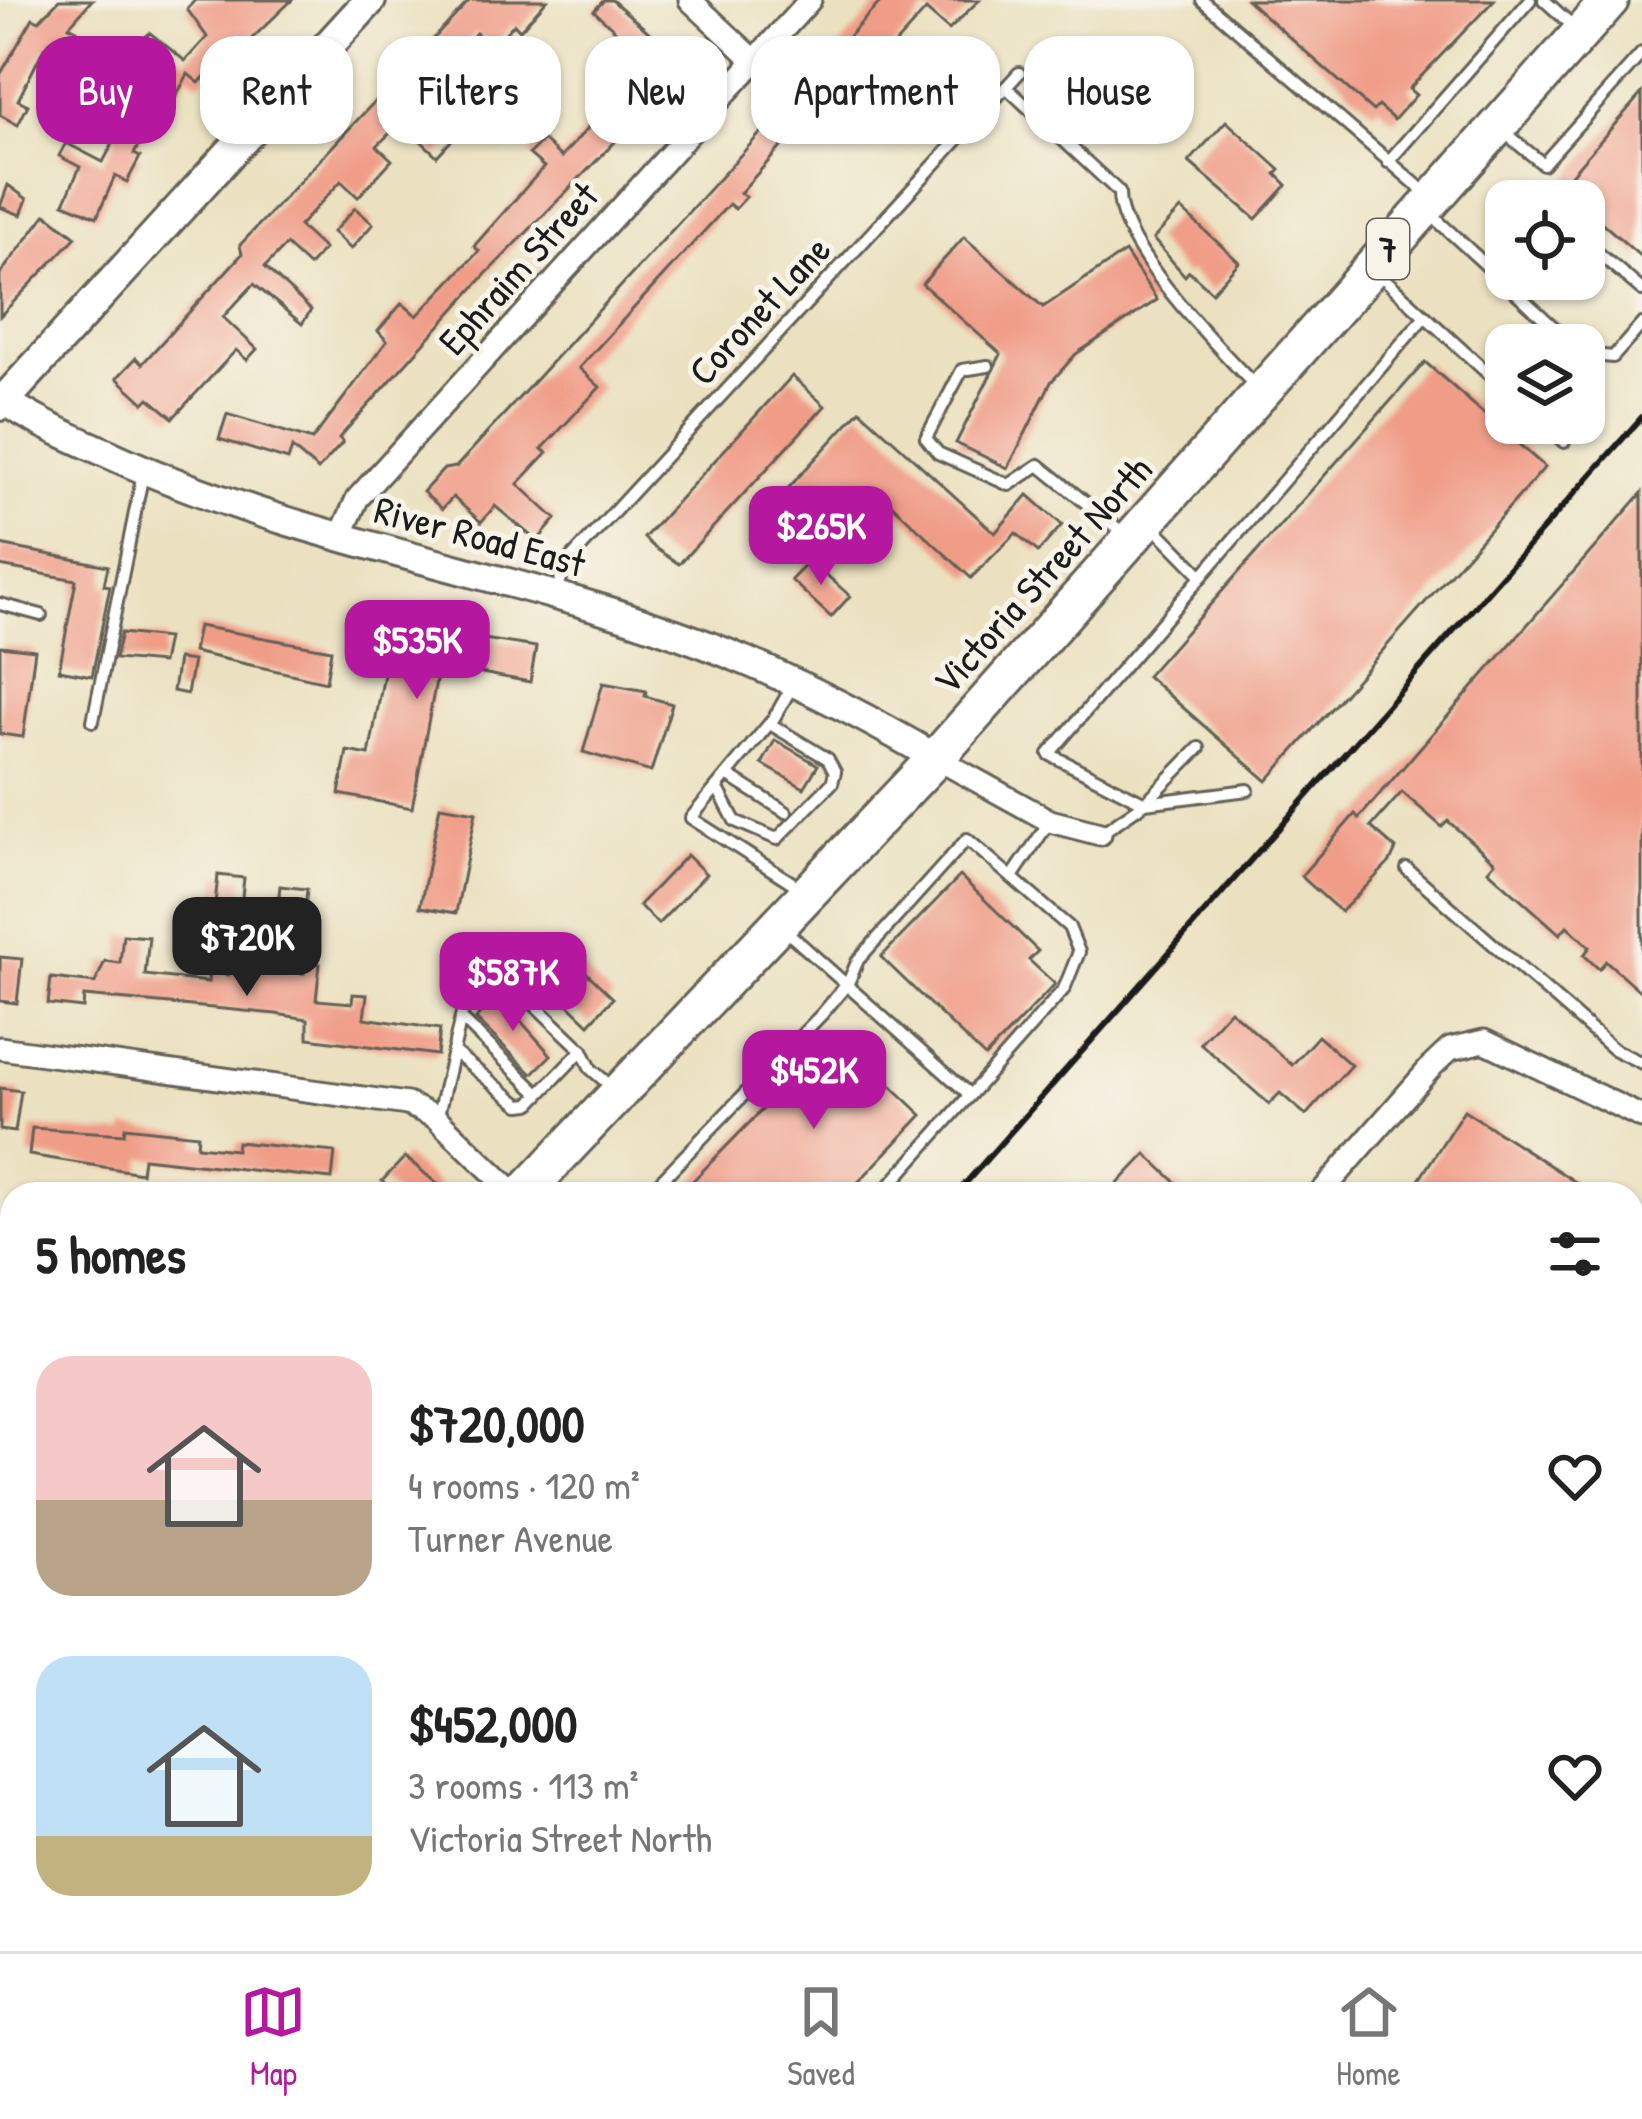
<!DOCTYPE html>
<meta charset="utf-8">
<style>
body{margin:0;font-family:"Patrick Hand",sans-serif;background:#f6f6f6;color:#222;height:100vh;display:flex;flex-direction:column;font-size:45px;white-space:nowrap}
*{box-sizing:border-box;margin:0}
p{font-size:39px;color:#767676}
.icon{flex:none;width:66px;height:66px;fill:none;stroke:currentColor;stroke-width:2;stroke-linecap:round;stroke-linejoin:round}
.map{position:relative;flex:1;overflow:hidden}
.sheet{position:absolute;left:0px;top:1182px;width:1644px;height:771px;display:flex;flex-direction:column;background:#fff;border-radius:36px 36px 0 0;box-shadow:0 3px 9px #0004}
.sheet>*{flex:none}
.hud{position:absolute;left:36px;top:36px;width:1572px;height:108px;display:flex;gap:24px}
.tools{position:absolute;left:1485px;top:180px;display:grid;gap:24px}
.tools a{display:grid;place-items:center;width:120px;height:120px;border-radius:24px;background:#fff;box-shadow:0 3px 9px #0004;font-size:60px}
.price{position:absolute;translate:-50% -102px;padding:0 27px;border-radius:24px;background:#b5179e;color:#fff;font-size:39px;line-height:78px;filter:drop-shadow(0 3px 6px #0008)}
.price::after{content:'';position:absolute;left:50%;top:72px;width:36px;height:27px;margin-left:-18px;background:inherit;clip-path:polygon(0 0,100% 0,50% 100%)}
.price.selected{background:#222;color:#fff}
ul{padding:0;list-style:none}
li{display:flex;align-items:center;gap:36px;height:300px;padding:0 36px}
li span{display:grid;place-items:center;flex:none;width:336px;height:240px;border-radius:36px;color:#555}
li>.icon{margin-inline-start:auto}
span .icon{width:144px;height:144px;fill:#fffc;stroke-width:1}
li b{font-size:51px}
h2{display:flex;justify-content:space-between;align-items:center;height:144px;padding:0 36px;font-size:51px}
.chip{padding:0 42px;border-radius:36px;background:#fff;box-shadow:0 3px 9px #0004;font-size:42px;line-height:108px}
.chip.selected{background:#b5179e;color:#fff}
.dock{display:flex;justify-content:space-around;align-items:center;height:168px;border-top:3px solid #e0e0e0;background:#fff;font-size:33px;color:#767676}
.dock a{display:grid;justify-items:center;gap:6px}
.dock .selected{color:#b5179e}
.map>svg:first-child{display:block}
</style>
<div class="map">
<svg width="1642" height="1951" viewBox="0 0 1642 1951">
<rect width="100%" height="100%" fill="#f7f3e8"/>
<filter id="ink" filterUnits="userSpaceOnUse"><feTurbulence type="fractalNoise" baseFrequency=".00833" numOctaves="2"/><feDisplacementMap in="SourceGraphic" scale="24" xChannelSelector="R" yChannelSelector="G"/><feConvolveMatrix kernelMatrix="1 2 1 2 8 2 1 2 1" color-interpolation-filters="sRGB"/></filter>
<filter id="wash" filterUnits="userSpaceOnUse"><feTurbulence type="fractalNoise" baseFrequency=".004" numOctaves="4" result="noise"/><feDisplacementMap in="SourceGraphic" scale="48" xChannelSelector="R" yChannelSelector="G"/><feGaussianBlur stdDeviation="2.7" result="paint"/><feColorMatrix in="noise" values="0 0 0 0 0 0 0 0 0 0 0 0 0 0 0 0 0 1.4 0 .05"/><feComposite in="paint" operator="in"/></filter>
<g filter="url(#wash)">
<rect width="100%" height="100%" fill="#ebe1c0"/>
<g fill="#99d78c" stroke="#5a7a54" stroke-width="3">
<path d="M 1642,1552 L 1642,1628 L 1632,1643 L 1632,1561 Z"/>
<path d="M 1223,1941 L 1292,1941 L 1321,1951 L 1212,1951 Z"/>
</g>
<path fill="#7ab878" stroke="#4b6a4a" stroke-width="3" d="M 1642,1616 L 1642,1951 L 1321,1951 L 1290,1942 L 1632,1941 L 1632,1628 Z"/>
<g id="blocks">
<g fill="#f09d88">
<path d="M 59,0 L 92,0 L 69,26 L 77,30 L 69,43 L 106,68 L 101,77 L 44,48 L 18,100 L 28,105 L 18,125 L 0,115 L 0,75 L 33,18 L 39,21 Z"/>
<path d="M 195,0 L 292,0 L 241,49 L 228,51 L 199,83 L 188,74 L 171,105 L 163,112 L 157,109 L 134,154 L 140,157 L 127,182 L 115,176 L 97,217 L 64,203 L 80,167 L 59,156 L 66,143 L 103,162 L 117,136 L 96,125 L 110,98 L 120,103 L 143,57 L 132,48 L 150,33 L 185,61 L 207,37 L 187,9 Z"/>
<path d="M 470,0 L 547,0 L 520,30 L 514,24 L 491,48 L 476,33 L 409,107 L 432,127 L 442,116 L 459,132 L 437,156 L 401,122 L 377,146 L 392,160 L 358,197 L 341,181 L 299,226 L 324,249 L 309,266 L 286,245 L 265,267 L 311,310 L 302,324 L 254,284 L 223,317 L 257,349 L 247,360 L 236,350 L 173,418 L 149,398 L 144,403 L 117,378 L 136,358 L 142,364 L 242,254 L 240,245 Z"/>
<path d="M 604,0 L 612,0 L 675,55 L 680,49 L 699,67 L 679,89 L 594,11 Z"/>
<path d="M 882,0 L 979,0 L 949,30 L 926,10 L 889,51 L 912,72 L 873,124 L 834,88 L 740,193 L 746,197 L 735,209 L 729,204 L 579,368 L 600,387 L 542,449 L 547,453 L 518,484 L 556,519 L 537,541 L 495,506 L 481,522 L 453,497 L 442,509 L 423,492 L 444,469 L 456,467 Z"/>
<path d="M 1247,0 L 1494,0 L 1409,89 L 1416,95 L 1394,120 L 1378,106 L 1373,111 Z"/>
<path d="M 1642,93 L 1642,258 L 1584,207 L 1584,201 L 1560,187 Z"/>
<path d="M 630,94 L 647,109 L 486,274 L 339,438 L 343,442 L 318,470 L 292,448 L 288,460 L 219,439 L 227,414 L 312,440 L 387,341 L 378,331 L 402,303 L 417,316 L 479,251 L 474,246 L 544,167 L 529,154 L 543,140 L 561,157 L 599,116 L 604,121 Z"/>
<path d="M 1226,121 L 1280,170 L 1276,174 L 1287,185 L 1256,219 L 1189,162 Z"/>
<path d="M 8,185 L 27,199 L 21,215 L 0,207 Z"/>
<path d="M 355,208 L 373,224 L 351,249 L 333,232 Z"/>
<path d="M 1181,209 L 1239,262 L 1212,292 L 1189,271 L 1185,276 L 1153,239 Z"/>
<path d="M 46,214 L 76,237 L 0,316 L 0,274 Z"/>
<path d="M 964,237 L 1043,307 L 1125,252 L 1157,300 L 1076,354 L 1051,382 L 1008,468 L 956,443 L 1001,354 L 922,284 Z"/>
<path d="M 1425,362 L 1545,467 L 1267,781 L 1147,676 Z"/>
<path d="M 792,376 L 825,406 L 679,564 L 655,548 L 644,538 Z"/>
<path d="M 860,410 L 995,533 L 1028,495 L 1062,525 L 1038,552 L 1016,533 L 971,578 L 888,501 L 850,502 L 822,532 L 782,495 Z"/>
<path d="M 1642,493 L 1642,993 L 1606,961 L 1599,969 L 1584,955 L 1590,947 L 1567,926 L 1560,934 L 1488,870 L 1495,862 L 1448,821 L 1442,827 L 1402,792 L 1371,827 L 1396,849 L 1390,862 L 1341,912 L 1301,876 L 1355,814 L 1359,818 Z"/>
<path d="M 0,545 L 108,566 L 104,585 L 110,586 L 92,676 L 59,670 L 76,580 L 0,566 Z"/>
<path d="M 810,560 L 850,596 L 831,617 L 791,580 Z"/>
<path d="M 372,622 L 536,647 L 530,682 L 439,665 L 412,808 L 339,794 L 347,751 L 369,755 L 385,669 L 364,665 Z"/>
<path d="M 198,626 L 331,650 L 326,682 L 193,652 Z"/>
<path d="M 121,633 L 167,638 L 162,663 L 115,659 Z"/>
<path d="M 0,646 L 35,650 L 23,737 L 0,734 Z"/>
<path d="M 178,659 L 193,661 L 187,694 L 173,691 Z"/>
<path d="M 603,683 L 646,691 L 645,696 L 672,704 L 651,772 L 583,752 Z"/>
<path d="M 775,740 L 818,765 L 804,788 L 762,764 Z"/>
<path d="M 440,806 L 476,812 L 456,913 L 420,907 Z"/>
<path d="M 687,855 L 706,874 L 658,924 L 639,905 Z"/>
<path d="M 218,875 L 244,878 L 239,925 L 213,923 Z"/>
<path d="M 960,876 L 1038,951 L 1029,960 L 1055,984 L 985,1057 L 881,957 Z"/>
<path d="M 280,886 L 307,889 L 303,933 L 275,930 Z"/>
<path d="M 123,935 L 149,937 L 145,975 L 208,982 L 209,972 L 228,975 L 229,960 L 247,961 L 246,967 L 304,973 L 305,962 L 320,964 L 316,1000 L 352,1003 L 353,994 L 367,995 L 364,1018 L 440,1029 L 437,1055 L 308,1038 L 308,1019 L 276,1014 L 84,996 L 83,1008 L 48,1004 L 51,978 L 95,983 L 105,961 L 120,963 Z"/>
<path d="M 0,957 L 22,959 L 17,1003 L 0,1001 Z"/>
<path d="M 571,958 L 613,998 L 589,1024 L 547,984 Z"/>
<path d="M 496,993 L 551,1055 L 532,1074 L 476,1019 Z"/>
<path d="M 1230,1010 L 1292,1065 L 1318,1036 L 1351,1065 L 1306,1115 L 1280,1093 L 1269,1104 L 1200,1043 Z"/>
<path d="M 836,1034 L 922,1115 L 847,1194 L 680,1194 Z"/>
<path d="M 0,1088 L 21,1091 L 15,1132 L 0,1130 Z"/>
<path d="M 1464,1110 L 1594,1194 L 1410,1194 Z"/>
<path d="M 125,1127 L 198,1135 L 197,1146 L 236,1150 L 237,1142 L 335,1152 L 332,1179 L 143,1158 L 141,1173 L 29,1155 L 32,1128 L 124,1134 Z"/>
<path d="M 1146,1154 L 1188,1194 L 1108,1194 Z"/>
<path d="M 405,1157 L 440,1186 L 433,1194 L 396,1194 L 382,1181 Z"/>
</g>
</g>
</g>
<g filter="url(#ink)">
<use href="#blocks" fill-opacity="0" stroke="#646155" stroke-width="3"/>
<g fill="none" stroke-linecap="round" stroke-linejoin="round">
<defs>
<g id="service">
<path d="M 1202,0 L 1426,193"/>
<path d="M 1544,0 L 1574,27"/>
<path d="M 1006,87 L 1119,192 C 1117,247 1219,348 1259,390"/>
<path d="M 1500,129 L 1543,164 L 1642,53"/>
<path d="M 1388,162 L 1530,0"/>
<path d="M 1427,211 L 1573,345"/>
<path d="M 1584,241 L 1642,290"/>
<path d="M 1379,274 L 1506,390"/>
<path d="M 1584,354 L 1613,357 L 1642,324"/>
<path d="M 988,366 L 962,370 L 926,438 L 938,453 L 1009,485 L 1039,465 L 1128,537"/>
<path d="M 1543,423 L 1564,442"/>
<path d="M 1154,527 L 1202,576"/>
<path d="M 556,593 L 566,564 L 1019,73"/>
<path d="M 0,604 L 41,615"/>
<path d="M 794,683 L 774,718 L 691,818 L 805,891"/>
<path d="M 93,721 L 143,473"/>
<path d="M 727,775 L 786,812"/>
<path d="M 717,787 L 735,821 L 777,839 L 832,783 L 835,772 L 828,759 L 770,724"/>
<path d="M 1248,790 L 1145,803 L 1049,754 L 1425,316"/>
<path d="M 1100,834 L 1145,803 L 1199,748"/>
<path d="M 1407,869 L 1613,1049 L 1642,1063"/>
<path d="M 1012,877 L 1050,821"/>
<path d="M 785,930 L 970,1095"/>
<path d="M 464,1021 L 539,1094"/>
<path d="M 455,1053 L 520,1105 L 530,1104 L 582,1050"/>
<path d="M 437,1119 L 477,950 L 582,1050 L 591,1069 L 613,1088"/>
<path d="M 648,1194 L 822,1014 L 848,983 L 858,960 L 967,839 L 1069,927 L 1079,952 L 1064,989 L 882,1194"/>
<path d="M 0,1882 L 12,1892"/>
<path d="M 93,1941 L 111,1951"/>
<path d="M 520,1941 L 531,1951"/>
<path d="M 977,1941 L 987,1951"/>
<path d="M 1050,1941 L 1061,1951"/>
<path d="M 224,1951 L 233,1941"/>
<path d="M 389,1951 L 397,1941"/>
<path d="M 459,1951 L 468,1941"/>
</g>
<g id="minor">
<path d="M 690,0 L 755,61"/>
<path d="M 340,538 L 357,499 L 810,0"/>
<path d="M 936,758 L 1050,821 L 1100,834"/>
<path d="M 0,1048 L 407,1104 L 435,1117 L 515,1194"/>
<path d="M 1320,1194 L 1432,1066 L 1450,1049 L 1484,1041 L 1642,1117"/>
</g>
<path id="tertiary" d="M 0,397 C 33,422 76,439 113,456 C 253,520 403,553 550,594 C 696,634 805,681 936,758"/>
<g id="secondary">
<path d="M 0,405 L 370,0"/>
<path d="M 1632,1502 L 1642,1493"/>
<path d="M 1134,1951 L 1146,1941"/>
</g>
<g id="primary">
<path d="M 523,1194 L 936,758 L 1610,0"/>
<path d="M 0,1739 L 12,1727"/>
</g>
</defs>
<use href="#service" stroke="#646155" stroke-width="16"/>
<use href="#minor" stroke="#646155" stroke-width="27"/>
<use href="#tertiary" stroke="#646155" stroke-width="33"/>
<use href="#secondary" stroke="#646155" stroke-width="36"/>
<use href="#primary" stroke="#646155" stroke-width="42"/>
<use href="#service" stroke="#fff" stroke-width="10"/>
<use href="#minor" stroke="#fff" stroke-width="21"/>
<use href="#tertiary" stroke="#fff" stroke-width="27"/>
<use href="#secondary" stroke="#fff" stroke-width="30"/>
<use href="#primary" stroke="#fff" stroke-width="36"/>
<g stroke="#1c1c1c" stroke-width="6">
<path d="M 956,1194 L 1642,417"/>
<path d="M 304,1951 L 313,1941"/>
</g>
</g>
</g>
<g text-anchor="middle" stroke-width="10" stroke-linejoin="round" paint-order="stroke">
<rect fill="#f7f3e8" stroke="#5e5c59" stroke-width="3" x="1367" y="219" width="42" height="60" rx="9"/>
<g font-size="36" font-weight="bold" fill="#1c1c1c">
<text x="1388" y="262">7</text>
</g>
<g font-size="39" fill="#1c1c1c" stroke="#f7f3e8">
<text transform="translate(518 268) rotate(-48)" y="14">Ephraim Street</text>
<text transform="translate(759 310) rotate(-47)" y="14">Coronet Lane</text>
<text transform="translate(480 536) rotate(15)" y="14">River Road East</text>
<text transform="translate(1042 575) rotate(-48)" y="14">Victoria Street North</text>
</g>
</g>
</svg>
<div class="tools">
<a><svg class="icon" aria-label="locate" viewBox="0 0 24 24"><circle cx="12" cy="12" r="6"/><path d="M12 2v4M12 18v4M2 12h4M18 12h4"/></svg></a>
<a><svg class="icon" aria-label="layers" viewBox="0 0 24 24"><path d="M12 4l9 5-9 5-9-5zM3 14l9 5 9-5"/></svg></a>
</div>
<b class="price" style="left:821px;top:588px">$265K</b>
<b class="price" style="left:417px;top:702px">$535K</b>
<b class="price selected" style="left:247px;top:999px">$720K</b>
<b class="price" style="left:513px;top:1034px">$587K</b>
<b class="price" style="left:814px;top:1132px">$452K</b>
<div class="hud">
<a class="chip selected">Buy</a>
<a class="chip">Rent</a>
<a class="chip">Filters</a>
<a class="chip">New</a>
<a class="chip">Apartment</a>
<a class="chip">House</a>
</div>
<section class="sheet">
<h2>5 homes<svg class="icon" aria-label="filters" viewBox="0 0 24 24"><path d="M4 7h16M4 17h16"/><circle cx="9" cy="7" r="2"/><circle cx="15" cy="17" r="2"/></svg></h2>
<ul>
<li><span style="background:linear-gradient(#f6c9c9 60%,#b9a48a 0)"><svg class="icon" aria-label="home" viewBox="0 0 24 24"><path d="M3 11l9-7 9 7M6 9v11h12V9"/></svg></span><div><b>$720,000</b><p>4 rooms · 120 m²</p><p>Turner Avenue</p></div><svg class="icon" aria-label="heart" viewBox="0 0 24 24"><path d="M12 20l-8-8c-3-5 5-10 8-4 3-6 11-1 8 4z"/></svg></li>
<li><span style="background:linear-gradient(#bfe0f5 75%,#c2b280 0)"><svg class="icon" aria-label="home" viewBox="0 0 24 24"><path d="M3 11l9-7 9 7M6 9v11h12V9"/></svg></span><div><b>$452,000</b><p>3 rooms · 113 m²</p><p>Victoria Street North</p></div><svg class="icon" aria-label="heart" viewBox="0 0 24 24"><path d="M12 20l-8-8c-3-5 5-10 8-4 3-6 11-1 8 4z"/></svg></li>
</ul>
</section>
</div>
<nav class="dock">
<a class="selected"><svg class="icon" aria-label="map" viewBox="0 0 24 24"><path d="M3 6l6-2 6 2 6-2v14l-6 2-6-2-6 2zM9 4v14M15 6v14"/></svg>Map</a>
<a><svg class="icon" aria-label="saved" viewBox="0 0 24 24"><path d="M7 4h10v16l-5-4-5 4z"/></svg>Saved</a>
<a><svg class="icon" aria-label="home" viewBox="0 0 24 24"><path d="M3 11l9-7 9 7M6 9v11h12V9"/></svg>Home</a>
</nav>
